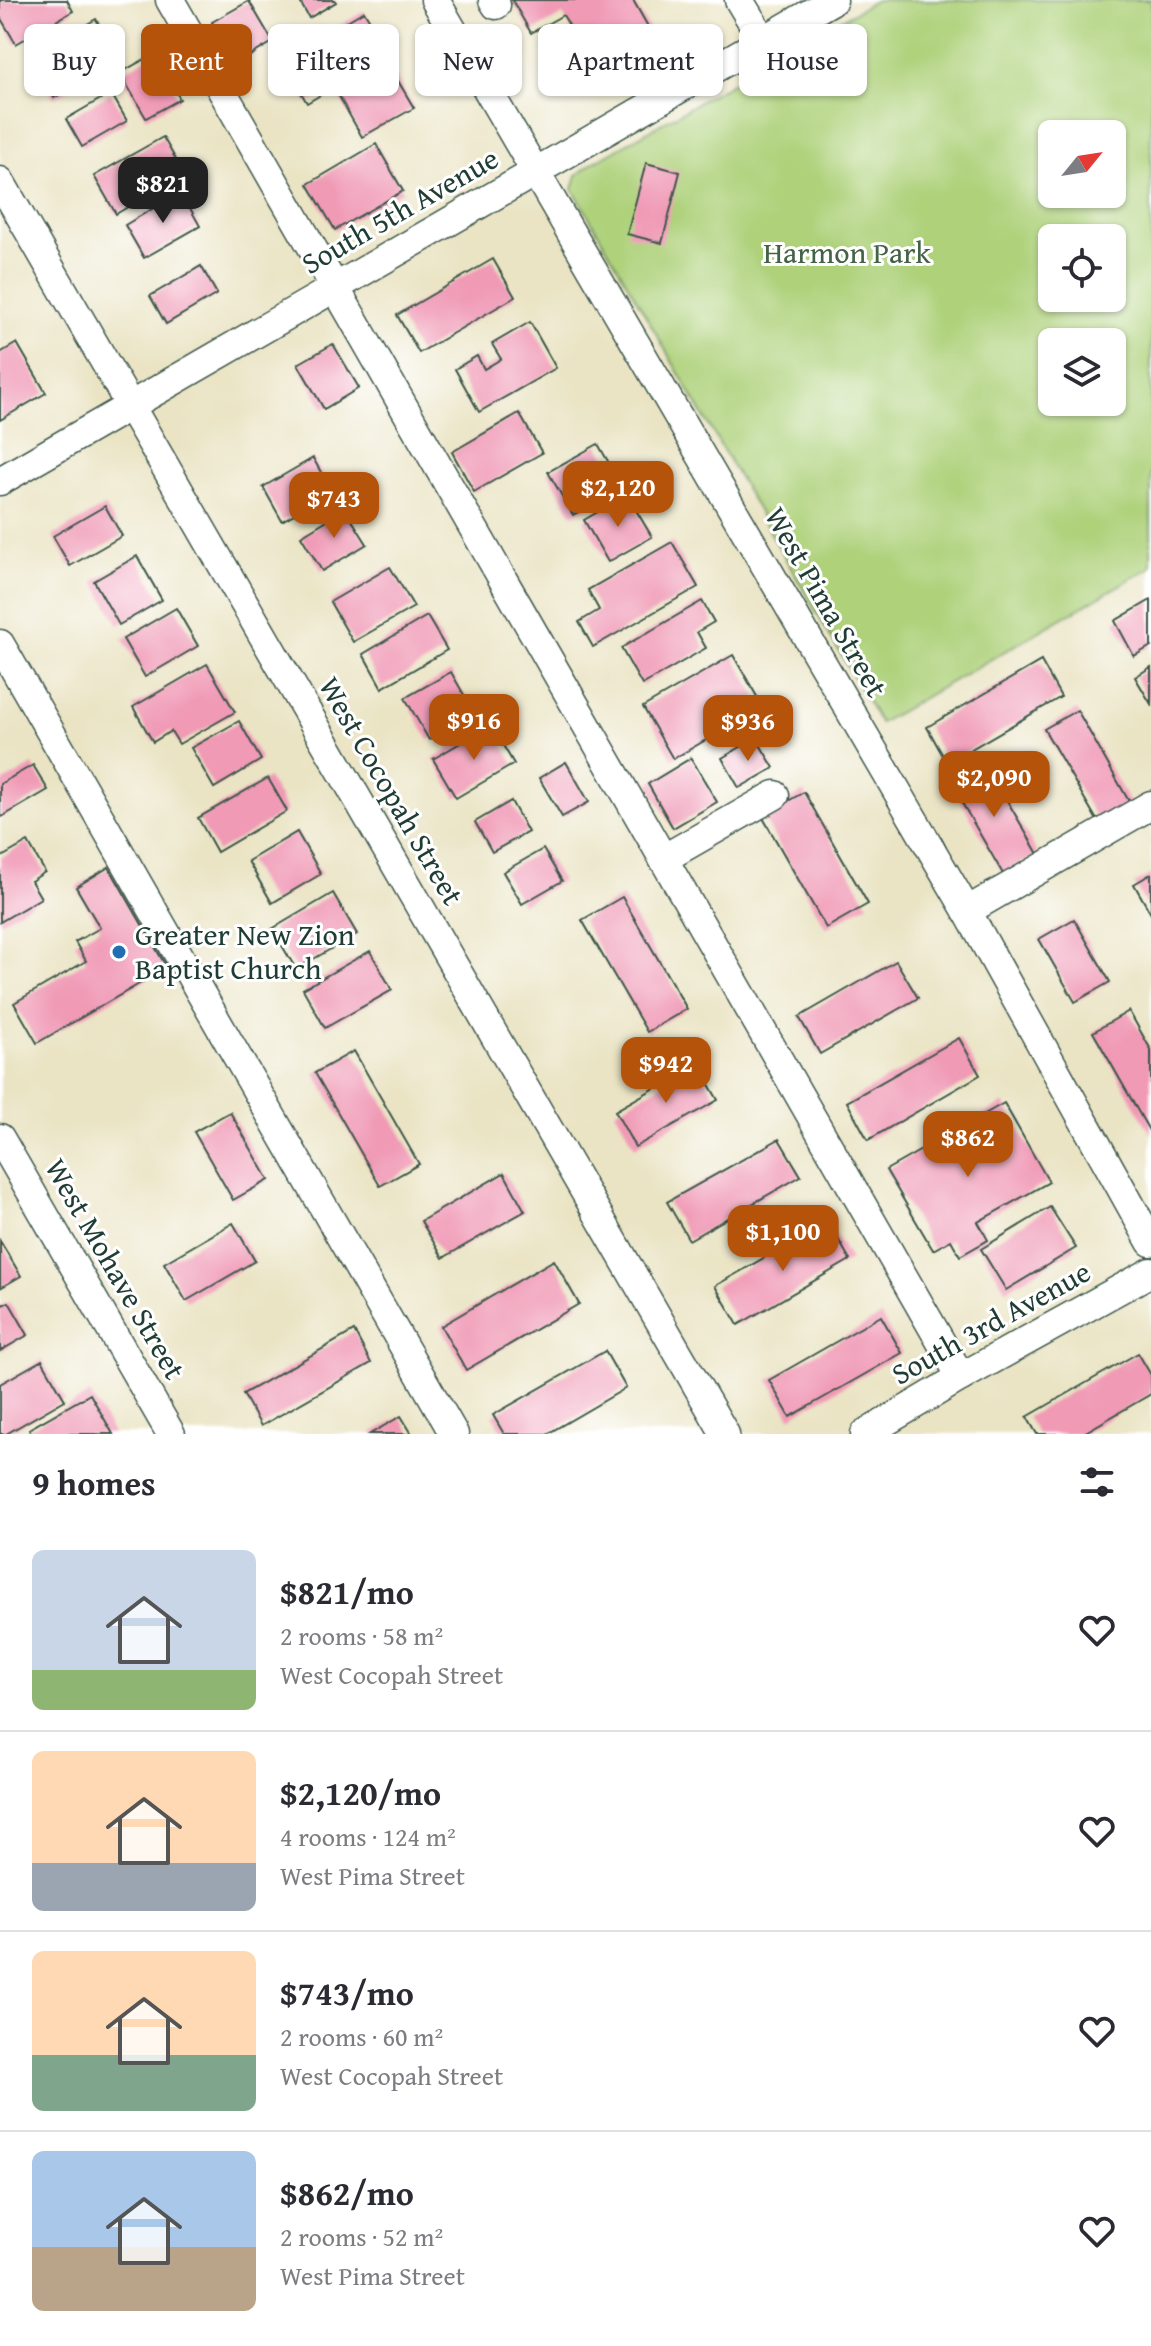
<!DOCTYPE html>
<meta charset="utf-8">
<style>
body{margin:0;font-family:"Gentium Book Plus",serif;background:#f7f7f7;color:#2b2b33;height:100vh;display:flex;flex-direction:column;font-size:30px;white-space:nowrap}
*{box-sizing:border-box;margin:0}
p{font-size:26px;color:#7c7c81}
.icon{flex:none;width:44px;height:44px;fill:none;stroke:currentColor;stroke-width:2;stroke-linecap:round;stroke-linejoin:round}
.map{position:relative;height:1434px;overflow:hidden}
.side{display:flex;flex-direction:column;background:#fff;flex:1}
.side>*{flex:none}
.guide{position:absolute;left:24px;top:24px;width:1104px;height:72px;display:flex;gap:16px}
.needle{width:52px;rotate:60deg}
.controls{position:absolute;left:1038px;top:120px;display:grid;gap:16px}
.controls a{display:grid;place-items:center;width:88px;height:88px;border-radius:12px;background:#fff;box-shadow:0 2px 6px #0004;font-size:40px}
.price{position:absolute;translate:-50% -68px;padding:0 18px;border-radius:16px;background:#b45309;color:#fff;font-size:26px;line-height:52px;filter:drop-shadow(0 2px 4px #0008)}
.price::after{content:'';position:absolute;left:50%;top:48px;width:24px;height:18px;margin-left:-12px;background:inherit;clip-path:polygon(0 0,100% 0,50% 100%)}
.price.selected{background:#222;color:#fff}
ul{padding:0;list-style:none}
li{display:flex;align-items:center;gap:24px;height:200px;padding:0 32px}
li+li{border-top:2px solid #e1e1e2}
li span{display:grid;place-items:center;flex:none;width:224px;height:160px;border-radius:12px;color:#555}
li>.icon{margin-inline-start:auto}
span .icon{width:96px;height:96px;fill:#fffc;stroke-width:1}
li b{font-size:34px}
h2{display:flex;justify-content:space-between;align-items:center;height:96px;padding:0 32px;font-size:34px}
.chip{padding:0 28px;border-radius:12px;background:#fff;box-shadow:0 2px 6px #0004;font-size:28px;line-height:72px}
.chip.selected{background:#b45309;color:#fff}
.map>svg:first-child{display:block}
</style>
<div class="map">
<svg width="1151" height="1434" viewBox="0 0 1151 1434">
<rect width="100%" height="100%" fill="#fff"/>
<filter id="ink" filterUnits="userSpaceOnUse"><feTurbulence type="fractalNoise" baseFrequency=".0125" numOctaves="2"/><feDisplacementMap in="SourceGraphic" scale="16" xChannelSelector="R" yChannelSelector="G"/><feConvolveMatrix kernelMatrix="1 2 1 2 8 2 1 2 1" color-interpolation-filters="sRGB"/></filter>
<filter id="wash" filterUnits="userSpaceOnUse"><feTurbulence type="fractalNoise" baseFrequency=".006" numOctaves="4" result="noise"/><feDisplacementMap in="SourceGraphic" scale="32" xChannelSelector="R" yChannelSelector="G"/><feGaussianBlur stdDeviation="1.8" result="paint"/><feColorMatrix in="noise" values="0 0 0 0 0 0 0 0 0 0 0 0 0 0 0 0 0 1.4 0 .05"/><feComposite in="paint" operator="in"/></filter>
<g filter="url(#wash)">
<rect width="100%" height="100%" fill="#eae4c4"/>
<path fill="#aed17a" stroke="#668757" stroke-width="2" fill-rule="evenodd" d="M 876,0 L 1151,0 L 1151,567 L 880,723 L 573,189 L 577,175 L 591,164 ZM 1052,134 L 1112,134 L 1112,194 L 1052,194 ZM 1052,238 L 1112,238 L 1112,298 L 1052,298 ZM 1052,342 L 1112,342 L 1112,402 L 1052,402 Z"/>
<g id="blocks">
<g fill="#f09ab6">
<path d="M 0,0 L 67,0 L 73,11 L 16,44 L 0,17 Z"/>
<path d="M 299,0 L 335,0 L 336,2 L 309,18 Z"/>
<path d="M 512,0 L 633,0 L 651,32 L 593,66 L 563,15 L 531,33 Z"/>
<path d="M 249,1 L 273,42 L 236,64 L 212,22 Z"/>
<path d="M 364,11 L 390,54 L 307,103 L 282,60 Z"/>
<path d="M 96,19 L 119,60 L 54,98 L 30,57 Z"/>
<path d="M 154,54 L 180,99 L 146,118 L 120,73 Z"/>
<path d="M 388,64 L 414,108 L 362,137 L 337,93 Z"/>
<path d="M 111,93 L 127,121 L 82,147 L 66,119 Z"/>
<path d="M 163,137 L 184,174 L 116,214 L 94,176 Z"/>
<path d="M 376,144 L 403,191 L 335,230 L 308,184 Z"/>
<path d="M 646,163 L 680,172 L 662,243 L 627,234 Z"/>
<path d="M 181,192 L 200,226 L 144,258 L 125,225 Z"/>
<path d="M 493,259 L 515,297 L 419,353 L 397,315 Z"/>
<path d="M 201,266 L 217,294 L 166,324 L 150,296 Z"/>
<path d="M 530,322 L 556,368 L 479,412 L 455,369 L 477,356 L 484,369 L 501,359 L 492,344 Z"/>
<path d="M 17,343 L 46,393 L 0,420 L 0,353 Z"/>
<path d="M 333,344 L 359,388 L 324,409 L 298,364 Z"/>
<path d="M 519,413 L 542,453 L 474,492 L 452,452 Z"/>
<path d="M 598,444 L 623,487 L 573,515 L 548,472 Z"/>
<path d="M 313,458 L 332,492 L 282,521 L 263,487 Z"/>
<path d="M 627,495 L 652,537 L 608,562 L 584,520 Z"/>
<path d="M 105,506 L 122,536 L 70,566 L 53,536 Z"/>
<path d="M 345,509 L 367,544 L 322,571 L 301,536 Z"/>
<path d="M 672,542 L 698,587 L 593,647 L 579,622 L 599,610 L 588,590 Z"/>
<path d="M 137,556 L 162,600 L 119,625 L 94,581 Z"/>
<path d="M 390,567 L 414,607 L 353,642 L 330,602 Z"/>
<path d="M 1151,600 L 1151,646 L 1134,656 L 1115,621 Z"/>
<path d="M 702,601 L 714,622 L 697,632 L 706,648 L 642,685 L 621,648 Z"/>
<path d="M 176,608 L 198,646 L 145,677 L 123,639 Z"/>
<path d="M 427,616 L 447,650 L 382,688 L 363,654 Z"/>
<path d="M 733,655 L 763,707 L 673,759 L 643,707 Z"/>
<path d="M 1041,661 L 1061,697 L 947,763 L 927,727 Z"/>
<path d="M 207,664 L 235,712 L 179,744 L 171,731 L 153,742 L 133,707 Z"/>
<path d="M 1151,667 L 1151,704 L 1135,677 Z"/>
<path d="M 451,672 L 475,714 L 429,740 L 405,698 Z"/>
<path d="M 1077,710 L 1130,803 L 1098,822 L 1044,729 Z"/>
<path d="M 239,721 L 261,760 L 214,788 L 191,748 Z"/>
<path d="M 491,725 L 514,764 L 456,798 L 433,759 Z"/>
<path d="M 756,738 L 774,768 L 739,788 L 722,758 Z"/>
<path d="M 691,758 L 717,802 L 673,828 L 648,784 Z"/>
<path d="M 566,762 L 589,802 L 562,817 L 539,778 Z"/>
<path d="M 986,764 L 1038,854 L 1003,874 L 951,784 Z"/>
<path d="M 33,765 L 48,790 L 0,818 L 0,784 Z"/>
<path d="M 268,778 L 287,811 L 217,852 L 198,818 Z"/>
<path d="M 804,792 L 868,904 L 826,928 L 762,816 Z"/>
<path d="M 511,801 L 528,832 L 492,852 L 475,822 Z"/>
<path d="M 297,832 L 321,874 L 272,903 L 248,861 Z"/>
<path d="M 28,842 L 45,872 L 31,881 L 41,898 L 0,922 L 0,858 Z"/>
<path d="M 543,849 L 562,881 L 522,904 L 503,872 Z"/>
<path d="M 109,867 L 167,968 L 37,1043 L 14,1003 L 86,961 L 75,942 L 100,928 L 76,887 Z"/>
<path d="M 1151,874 L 1151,914 L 1134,884 Z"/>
<path d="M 333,893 L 357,934 L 296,969 L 272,929 Z"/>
<path d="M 622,897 L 687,1009 L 647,1032 L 582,920 Z"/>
<path d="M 1074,919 L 1110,982 L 1075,1002 L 1039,939 Z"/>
<path d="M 370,951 L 392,990 L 325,1028 L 303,989 Z"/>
<path d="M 896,961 L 918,998 L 820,1054 L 799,1017 Z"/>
<path d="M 1129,1011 L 1151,1050 L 1151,1134 L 1093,1032 Z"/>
<path d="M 959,1038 L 980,1075 L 868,1140 L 847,1102 Z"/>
<path d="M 354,1051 L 419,1164 L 380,1186 L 315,1073 Z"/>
<path d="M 697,1064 L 718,1100 L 635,1147 L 615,1111 Z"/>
<path d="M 1004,1103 L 1049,1182 L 978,1222 L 988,1240 L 960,1256 L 951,1240 L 933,1250 L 886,1170 Z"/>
<path d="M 230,1112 L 269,1180 L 233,1200 L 194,1132 Z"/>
<path d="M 779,1139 L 801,1176 L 689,1240 L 667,1202 Z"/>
<path d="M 504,1173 L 525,1211 L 443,1258 L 421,1221 Z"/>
<path d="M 1050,1207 L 1076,1248 L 1006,1290 L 981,1249 Z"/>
<path d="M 828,1221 L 850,1260 L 738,1325 L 715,1286 Z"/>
<path d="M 233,1223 L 255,1261 L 186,1301 L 164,1263 Z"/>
<path d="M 0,1241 L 21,1276 L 0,1288 Z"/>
<path d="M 554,1260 L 579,1304 L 466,1370 L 441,1326 Z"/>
<path d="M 9,1302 L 28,1335 L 0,1351 L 0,1306 Z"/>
<path d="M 881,1316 L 902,1353 L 790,1417 L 769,1380 Z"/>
<path d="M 354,1331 L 371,1363 L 261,1426 L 243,1394 Z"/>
<path d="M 605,1351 L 626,1388 L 547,1434 L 504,1434 L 493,1415 Z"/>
<path d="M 1138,1353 L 1151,1375 L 1151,1394 L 1082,1434 L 1037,1434 L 1027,1417 Z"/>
<path d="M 42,1360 L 65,1400 L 6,1434 L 0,1434 L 0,1384 Z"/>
<path d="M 90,1394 L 113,1434 L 31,1434 L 29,1429 Z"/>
<path d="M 401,1416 L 412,1434 L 370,1434 Z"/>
</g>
</g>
</g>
<g filter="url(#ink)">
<use href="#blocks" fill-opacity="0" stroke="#3d564a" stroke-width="2"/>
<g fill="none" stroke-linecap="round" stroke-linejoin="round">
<defs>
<g id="minor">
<path d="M 170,0 L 961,1377"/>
<path d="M 435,0 L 967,911 L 1151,1242"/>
<path d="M 493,0 L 496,5"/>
<path d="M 739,0 L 763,40"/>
<path d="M 0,181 L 725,1434"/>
<path d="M 0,481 L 833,0"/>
<path d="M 0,644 L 454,1434"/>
<path d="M 663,859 L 775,795"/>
<path d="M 967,911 L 1151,805"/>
<path d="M 0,1138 L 171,1434"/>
<path d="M 865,1434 L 961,1377 L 1151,1272"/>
</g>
</defs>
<use href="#minor" stroke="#3d564a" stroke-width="31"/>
<use href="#minor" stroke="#fff" stroke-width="28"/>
</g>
</g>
<circle fill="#1f6fb2" stroke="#fff" stroke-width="3" cx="119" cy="952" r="8"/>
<g text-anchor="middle" stroke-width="6" stroke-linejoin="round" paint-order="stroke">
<g font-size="30" fill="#1f3d34" stroke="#fff">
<text transform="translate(400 211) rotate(-30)" y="10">South 5th Avenue</text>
<text transform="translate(826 602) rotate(60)" y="10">West Pima Street</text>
<text transform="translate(391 791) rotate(60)" y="10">West Cocopah Street</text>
<text transform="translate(115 1269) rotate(60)" y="10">West Mohave Street</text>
<text transform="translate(991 1323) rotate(-29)" y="10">South 3rd Avenue</text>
</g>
<g font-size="30" fill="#436246" stroke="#fff">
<text x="847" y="263">Harmon Park</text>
</g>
<g font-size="30" fill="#1f3d34" stroke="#fff" text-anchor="start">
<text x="135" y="945">Greater New Zion<tspan x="135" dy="34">Baptist Church</tspan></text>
</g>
</g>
</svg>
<div class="controls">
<a><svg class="needle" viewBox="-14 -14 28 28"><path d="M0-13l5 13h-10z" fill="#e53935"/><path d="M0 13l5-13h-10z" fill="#7c7c81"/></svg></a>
<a><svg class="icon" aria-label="locate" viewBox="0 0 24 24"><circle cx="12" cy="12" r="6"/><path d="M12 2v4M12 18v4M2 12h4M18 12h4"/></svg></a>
<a><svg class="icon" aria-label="layers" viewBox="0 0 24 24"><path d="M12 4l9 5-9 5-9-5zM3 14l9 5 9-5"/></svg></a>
</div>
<b class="price selected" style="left:163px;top:225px">$821</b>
<b class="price" style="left:618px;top:529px">$2,120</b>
<b class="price" style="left:334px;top:540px">$743</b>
<b class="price" style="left:474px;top:762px">$916</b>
<b class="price" style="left:748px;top:763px">$936</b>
<b class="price" style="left:994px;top:819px">$2,090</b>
<b class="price" style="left:666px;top:1105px">$942</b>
<b class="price" style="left:968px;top:1179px">$862</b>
<b class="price" style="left:783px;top:1273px">$1,100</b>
<div class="guide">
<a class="chip">Buy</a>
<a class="chip selected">Rent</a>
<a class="chip">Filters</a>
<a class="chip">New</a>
<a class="chip">Apartment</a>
<a class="chip">House</a>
</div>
</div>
<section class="side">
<h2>9 homes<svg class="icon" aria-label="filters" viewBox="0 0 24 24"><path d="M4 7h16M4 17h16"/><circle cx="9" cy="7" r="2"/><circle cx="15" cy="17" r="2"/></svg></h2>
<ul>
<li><span style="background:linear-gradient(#c9d6e8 75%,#8fb573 0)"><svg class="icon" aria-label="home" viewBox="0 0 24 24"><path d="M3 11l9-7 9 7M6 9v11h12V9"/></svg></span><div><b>$821/mo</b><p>2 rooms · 58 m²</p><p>West Cocopah Street</p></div><svg class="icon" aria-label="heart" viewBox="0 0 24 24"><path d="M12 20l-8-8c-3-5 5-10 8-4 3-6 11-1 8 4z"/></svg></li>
<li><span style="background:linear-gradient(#ffd9b3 70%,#9aa5b1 0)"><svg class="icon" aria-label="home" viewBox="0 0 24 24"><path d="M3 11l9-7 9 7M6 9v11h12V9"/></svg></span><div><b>$2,120/mo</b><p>4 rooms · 124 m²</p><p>West Pima Street</p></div><svg class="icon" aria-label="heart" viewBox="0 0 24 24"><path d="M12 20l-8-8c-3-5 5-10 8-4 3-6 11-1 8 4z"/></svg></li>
<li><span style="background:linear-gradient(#ffd9b3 65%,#7fa58c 0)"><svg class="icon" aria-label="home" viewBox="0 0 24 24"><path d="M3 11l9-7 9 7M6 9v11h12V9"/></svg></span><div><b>$743/mo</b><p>2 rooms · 60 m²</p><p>West Cocopah Street</p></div><svg class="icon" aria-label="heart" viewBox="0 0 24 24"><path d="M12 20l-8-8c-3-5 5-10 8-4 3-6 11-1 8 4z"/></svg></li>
<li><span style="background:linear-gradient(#a9c7e8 60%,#b9a48a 0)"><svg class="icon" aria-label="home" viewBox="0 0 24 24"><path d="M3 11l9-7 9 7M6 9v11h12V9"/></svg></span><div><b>$862/mo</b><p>2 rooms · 52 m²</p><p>West Pima Street</p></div><svg class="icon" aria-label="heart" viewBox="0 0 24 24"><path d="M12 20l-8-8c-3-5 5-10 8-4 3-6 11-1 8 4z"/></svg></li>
</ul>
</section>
